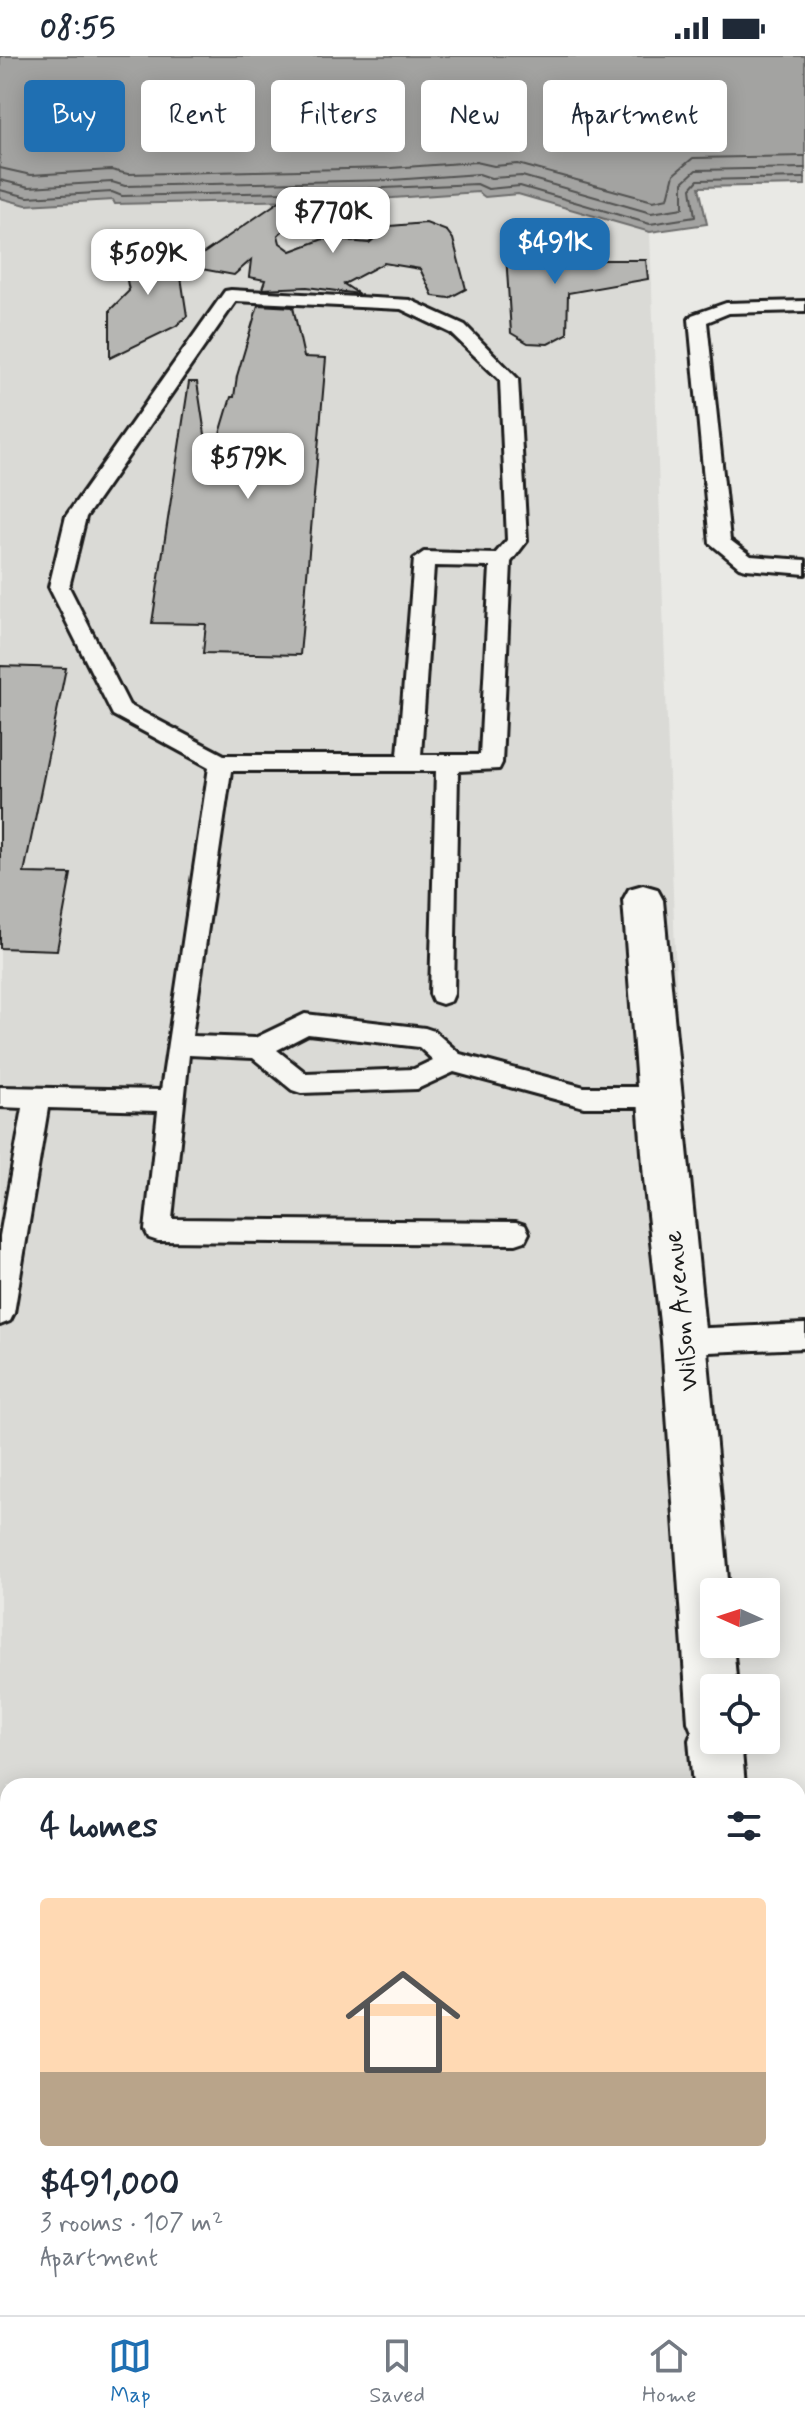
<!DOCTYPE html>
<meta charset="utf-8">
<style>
body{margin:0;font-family:Mynerve,sans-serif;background:#f2f2f3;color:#1f2937;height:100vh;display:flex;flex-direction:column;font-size:30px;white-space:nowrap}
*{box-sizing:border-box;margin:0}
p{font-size:26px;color:#747a83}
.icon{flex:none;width:44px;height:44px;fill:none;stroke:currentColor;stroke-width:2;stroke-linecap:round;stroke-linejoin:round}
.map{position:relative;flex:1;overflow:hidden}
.side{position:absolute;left:0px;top:1722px;width:806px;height:538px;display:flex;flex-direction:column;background:#fff;border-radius:24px 24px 0 0;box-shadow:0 4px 20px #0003}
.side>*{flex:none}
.hud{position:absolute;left:24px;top:24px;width:758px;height:72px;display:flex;gap:16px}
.needle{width:52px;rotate:273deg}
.controls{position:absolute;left:700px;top:1522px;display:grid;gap:16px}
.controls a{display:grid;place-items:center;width:80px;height:80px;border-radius:8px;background:#fff;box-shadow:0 4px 20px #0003;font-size:40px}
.price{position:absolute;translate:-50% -68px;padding:0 18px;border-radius:16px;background:#fff;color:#222;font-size:26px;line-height:52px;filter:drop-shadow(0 2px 4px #0008)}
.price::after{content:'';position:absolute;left:50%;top:48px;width:24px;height:18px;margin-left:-12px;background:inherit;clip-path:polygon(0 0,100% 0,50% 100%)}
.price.current{background:#1f6fb2;color:#fff}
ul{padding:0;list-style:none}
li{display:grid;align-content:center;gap:16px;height:424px;padding:0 40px}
li span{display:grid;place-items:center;height:248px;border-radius:8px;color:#555}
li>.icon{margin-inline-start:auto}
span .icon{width:144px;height:144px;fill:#fffc;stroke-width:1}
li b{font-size:34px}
h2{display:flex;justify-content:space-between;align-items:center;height:96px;padding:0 40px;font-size:34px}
.chip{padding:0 28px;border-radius:8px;background:#fff;box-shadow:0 4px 20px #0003;font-size:28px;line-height:72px}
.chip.current{background:#1f6fb2;color:#fff}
.status{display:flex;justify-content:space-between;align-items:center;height:56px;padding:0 40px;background:#fff;direction:ltr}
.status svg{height:22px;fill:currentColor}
.tabs{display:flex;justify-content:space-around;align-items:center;height:112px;border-top:2px solid #e0e1e3;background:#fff;font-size:22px;color:#747a83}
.tabs a{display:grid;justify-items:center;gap:4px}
.tabs .current{color:#1f6fb2}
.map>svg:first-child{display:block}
</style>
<div class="status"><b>08:55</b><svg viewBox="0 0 49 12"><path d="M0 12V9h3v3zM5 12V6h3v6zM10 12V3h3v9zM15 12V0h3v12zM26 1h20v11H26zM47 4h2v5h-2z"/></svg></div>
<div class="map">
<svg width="805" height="2259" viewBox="0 0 805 2259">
<rect width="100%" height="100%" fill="#e9e9e5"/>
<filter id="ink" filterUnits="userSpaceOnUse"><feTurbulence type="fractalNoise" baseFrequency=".0125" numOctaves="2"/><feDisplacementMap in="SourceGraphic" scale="16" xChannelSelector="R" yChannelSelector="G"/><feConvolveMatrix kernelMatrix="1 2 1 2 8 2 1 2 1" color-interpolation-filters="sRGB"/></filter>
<g filter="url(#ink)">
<path fill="#dadad6" d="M 478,136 L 486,141 L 518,138 L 650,176 L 704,1730 L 8,1730 L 8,2252 L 728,2252 L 728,2259 L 0,2259 L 0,142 L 26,149 L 114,144 L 115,148 L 393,142 Z"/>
<path fill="#a3a3a1" stroke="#6d6d6c" stroke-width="2" d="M 0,0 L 805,0 L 805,129 L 699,131 L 707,168 L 650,176 L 518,138 L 485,141 L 478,136 L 393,142 L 115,148 L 113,144 L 26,149 L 0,142 Z"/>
<path fill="#e9e9e5" d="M 363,135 L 363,147 L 308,148 L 309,136 Z"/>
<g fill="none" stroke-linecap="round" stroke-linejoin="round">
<g stroke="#525251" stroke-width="2">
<path d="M 0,112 L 31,119 L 111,114 L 128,118 L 391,112 L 476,106 L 494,110 L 518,108 L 653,145 L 668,142 L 674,118 L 693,102 L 805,100"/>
<path d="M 0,124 L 29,131 L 112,126 L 125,130 L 392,124 L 479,118 L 491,122 L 522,120 L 651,157 L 683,152 L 683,126 L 696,114 L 805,112"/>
<path d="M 0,134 L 28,141 L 112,136 L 122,140 L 289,136"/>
<path d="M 291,136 L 477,128 L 488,133 L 520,130 L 650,168 L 695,161 L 691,132 L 698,124 L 805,122"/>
</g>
</g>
<g fill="#b6b6b3" stroke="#1c1c1c" stroke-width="2">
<path d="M 290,138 L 304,156 L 278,179 L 280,187 L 291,195 L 323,183 L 369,187 L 390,170 L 426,167 L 447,175 L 453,183 L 466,233 L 449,242 L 433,240 L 420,213 L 384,207 L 344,228 L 359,238 L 307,231 L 262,233 L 265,224 L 249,221 L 251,204 L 234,219 L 185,210 Z"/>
<path d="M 175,182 L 187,260 L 176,270 L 110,302 L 110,254 L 129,235 L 123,203 L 142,188 Z"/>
<path d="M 531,182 L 556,186 L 568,204 L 646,204 L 648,223 L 568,237 L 567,278 L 548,288 L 528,287 L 511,277 L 506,198 L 516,186 Z"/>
<path d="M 258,249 L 293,251 L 304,301 L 326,302 L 300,599 L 203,597 L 206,568 L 152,567 L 189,326 L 197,326 L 210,411 L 231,341 L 234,341 L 237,320 Z"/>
<path d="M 0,610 L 66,612 L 24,817 L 71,818 L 57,894 L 0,892 Z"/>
</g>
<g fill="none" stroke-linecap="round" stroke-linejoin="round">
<defs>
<g id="service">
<path d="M 231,234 L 410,244 L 465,269 L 518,323 L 527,485 L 511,506 L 502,707 L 499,713 L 458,715 L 454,938 L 451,945 L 442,948 L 433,945 L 430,938 L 436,715 L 231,715 L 192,980 L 255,982 L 305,958 L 425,972 L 434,975 L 460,998 L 584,1031 L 659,1031 L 668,1034 L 672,1041 L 668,1048 L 659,1051 L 584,1051 L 454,1016 L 417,1033 L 301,1037 L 292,1034 L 253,1002 L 189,999 L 172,1163 L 516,1166 L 525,1169 L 529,1177 L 525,1185 L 516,1188 L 158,1185 L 149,1182 L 145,1174 L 158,1055 L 48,1052 L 14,1257 L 10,1265 L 0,1269 L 0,1180 L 23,1052 L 0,1051 L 0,1031 L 161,1034 L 209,711 L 113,659 L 49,531 L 66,460 L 225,235 ZM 236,245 L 401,253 L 451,277 L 500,324 L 507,484 L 495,498 L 424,496 L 414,503 L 398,699 L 224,699 L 129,649 L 69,531 L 86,461 ZM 434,510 L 490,511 L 480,699 L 421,699 ZM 308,978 L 419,991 L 433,1004 L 414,1013 L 306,1017 L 277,994 Z"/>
<path d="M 805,245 L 805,255 L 729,257 L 707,266 L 730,484 L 751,500 L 805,504 L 805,518 L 746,513 L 739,511 L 710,487 L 689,263 L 692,259 L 726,247 Z"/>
<path d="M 805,1268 L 805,1292 L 685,1297 L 675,1294 L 671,1285 L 675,1276 L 685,1273 Z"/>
<path d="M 8,2239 L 8,2252 L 57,2252 L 60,2259 L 5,2259 L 2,2252 Z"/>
</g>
<g id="minor">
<path d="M 643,829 L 657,833 L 663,844 C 684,1075 710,1305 729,1536 L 714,1536 L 714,1588 L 733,1588 L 737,1632 L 714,1632 L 714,1684 L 741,1684 L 745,1730 L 693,1730 L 689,1684 L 692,1676 L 688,1666 L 662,1285 L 644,1123 L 623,844 L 629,833 Z"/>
<path d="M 729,2252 L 789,2252 L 790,2259 L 730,2259 Z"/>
</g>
</defs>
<use href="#service" stroke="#1c1c1c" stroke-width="6"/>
<use href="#minor" stroke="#1c1c1c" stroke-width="6"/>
<use href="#service" fill="#f6f6f2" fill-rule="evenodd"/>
<use href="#minor" fill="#f6f6f2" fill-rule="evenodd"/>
</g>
</g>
<g text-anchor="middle" stroke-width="6" stroke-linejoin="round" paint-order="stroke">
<g font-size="26" fill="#1c1c1c" stroke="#f6f6f2">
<text transform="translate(680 1255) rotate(-96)" y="9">Wilson Avenue</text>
</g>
</g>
</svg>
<div class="controls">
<a><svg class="needle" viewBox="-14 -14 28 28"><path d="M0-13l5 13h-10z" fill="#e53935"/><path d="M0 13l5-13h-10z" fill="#747a83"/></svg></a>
<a><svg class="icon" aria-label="locate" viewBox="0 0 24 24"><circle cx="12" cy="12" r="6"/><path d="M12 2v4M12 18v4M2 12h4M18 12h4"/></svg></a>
</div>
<b class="price" style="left:333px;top:199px">$770K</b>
<b class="price current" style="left:555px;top:230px">$491K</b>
<b class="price" style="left:148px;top:241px">$509K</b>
<b class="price" style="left:248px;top:445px">$579K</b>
<div class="hud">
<a class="chip current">Buy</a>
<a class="chip">Rent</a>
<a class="chip">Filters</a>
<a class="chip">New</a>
<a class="chip">Apartment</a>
</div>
<section class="side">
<h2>4 homes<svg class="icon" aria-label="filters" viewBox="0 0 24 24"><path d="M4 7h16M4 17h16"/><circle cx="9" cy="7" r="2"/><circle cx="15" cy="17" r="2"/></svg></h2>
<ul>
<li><span style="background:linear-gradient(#ffd9b3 70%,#b9a48a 0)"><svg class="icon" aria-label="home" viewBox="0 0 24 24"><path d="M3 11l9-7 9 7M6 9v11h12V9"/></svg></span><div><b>$491,000</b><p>3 rooms · 107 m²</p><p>Apartment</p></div></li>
</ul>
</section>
</div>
<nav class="tabs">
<a class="current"><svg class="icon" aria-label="map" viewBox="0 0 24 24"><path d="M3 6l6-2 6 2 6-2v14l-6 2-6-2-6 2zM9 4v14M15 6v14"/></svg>Map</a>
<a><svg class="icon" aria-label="saved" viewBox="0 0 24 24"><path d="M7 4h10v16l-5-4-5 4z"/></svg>Saved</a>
<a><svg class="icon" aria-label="home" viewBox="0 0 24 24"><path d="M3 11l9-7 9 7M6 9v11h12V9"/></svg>Home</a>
</nav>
